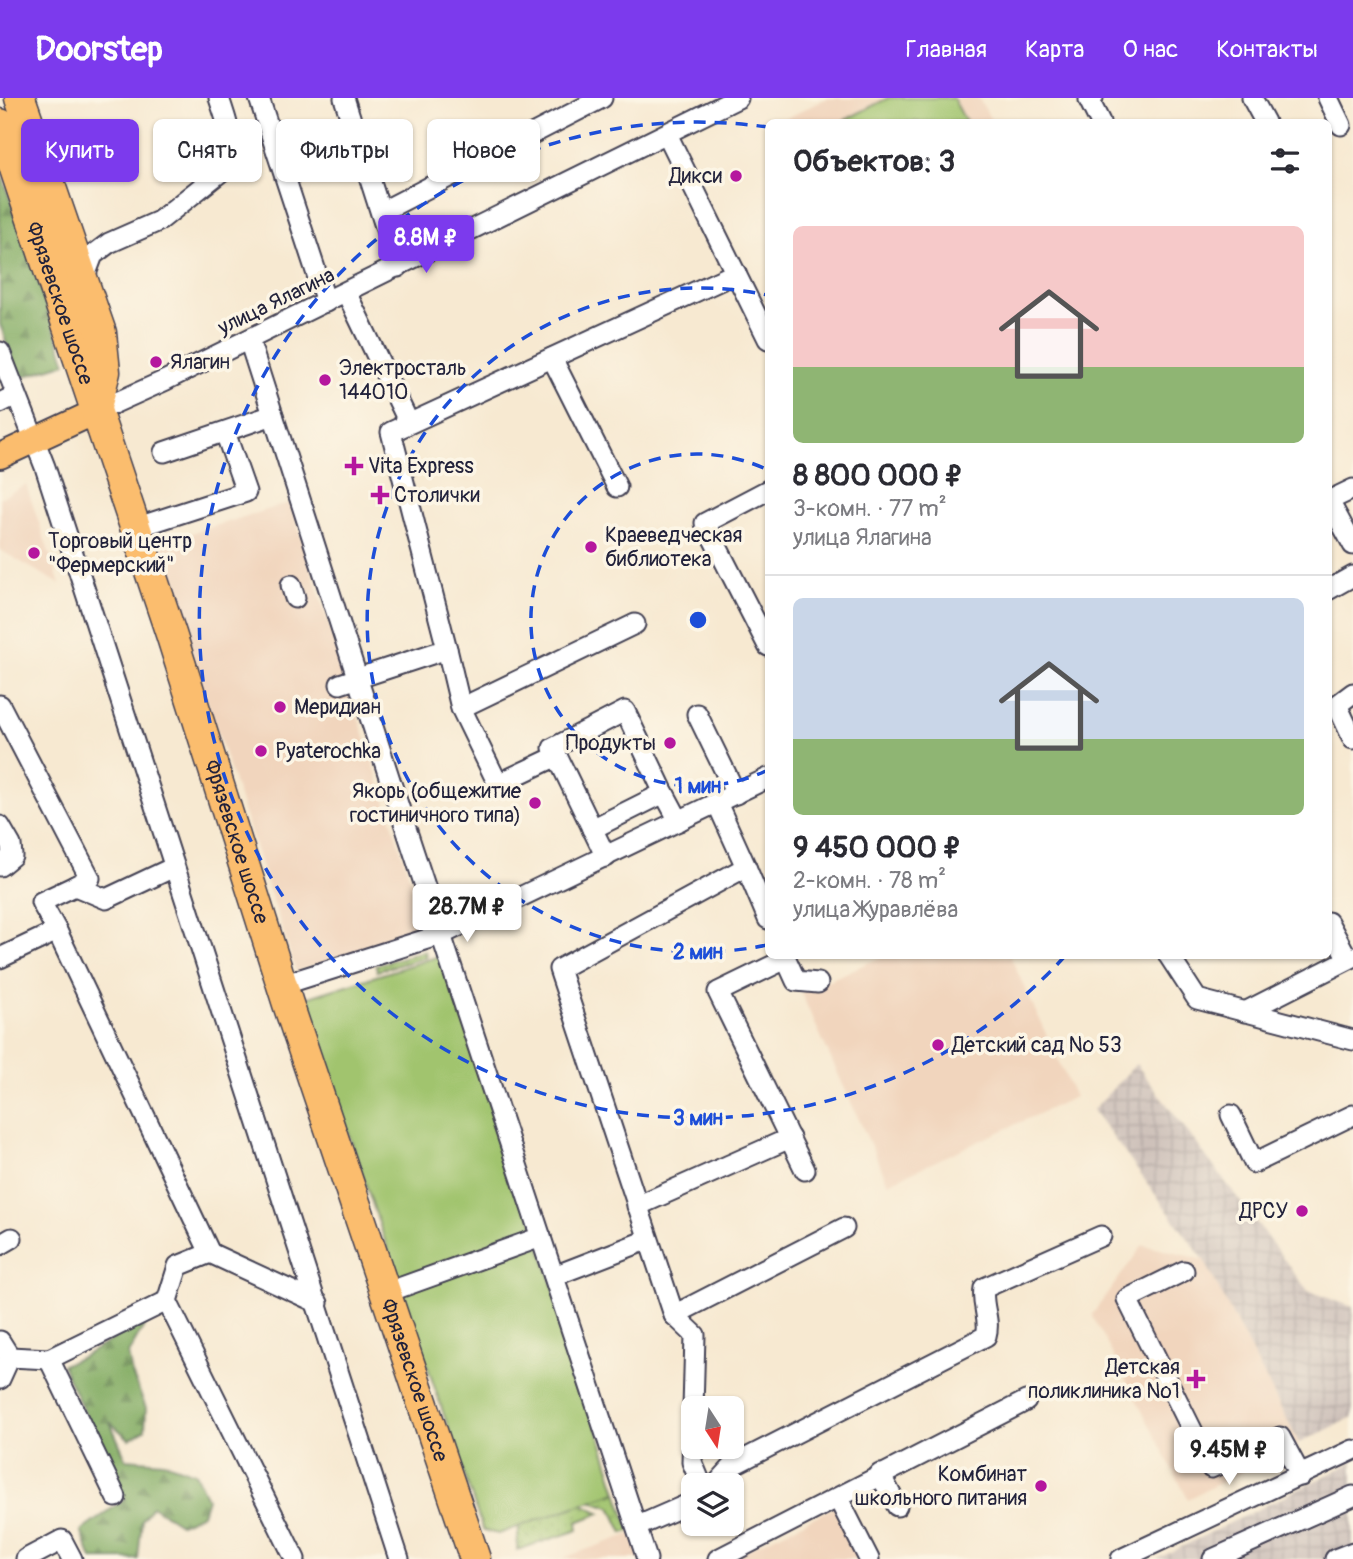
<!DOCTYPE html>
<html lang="ru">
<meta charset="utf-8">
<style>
body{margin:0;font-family:Pangolin,sans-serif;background:#f2f2f3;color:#2b2b33;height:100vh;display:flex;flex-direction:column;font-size:26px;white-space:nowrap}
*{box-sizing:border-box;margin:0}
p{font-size:23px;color:#7c7c81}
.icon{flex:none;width:38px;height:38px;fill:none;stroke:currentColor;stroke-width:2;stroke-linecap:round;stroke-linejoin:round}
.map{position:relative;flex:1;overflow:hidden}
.panel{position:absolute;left:765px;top:21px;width:567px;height:840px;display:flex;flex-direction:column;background:#fff;border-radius:10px;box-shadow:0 2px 5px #0004}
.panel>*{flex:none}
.top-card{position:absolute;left:21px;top:21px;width:639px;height:63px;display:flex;gap:14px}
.needle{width:46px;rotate:168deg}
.fabs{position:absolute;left:681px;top:1298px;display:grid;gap:14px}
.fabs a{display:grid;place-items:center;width:63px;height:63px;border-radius:10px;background:#fff;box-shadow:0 2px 5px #0004;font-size:35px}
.price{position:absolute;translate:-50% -60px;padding:0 16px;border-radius:7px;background:#fff;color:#222;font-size:23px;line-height:46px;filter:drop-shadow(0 2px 4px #0008)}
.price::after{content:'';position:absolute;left:50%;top:42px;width:21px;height:16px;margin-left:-10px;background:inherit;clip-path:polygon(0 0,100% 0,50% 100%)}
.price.on{background:#7c3aed;color:#fff}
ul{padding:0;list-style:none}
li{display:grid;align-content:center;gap:14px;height:371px;padding:0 28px}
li+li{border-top:2px solid #e1e1e2}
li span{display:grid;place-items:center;height:217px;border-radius:10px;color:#555}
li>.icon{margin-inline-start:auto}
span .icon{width:126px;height:126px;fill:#fffc;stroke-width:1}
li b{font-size:30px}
h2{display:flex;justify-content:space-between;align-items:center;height:84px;padding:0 28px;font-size:30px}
.pill{padding:0 24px;border-radius:10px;background:#fff;box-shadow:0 2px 5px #0004;font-size:24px;line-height:63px}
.pill.on{background:#7c3aed;color:#fff}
header{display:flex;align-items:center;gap:42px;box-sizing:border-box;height:98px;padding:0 35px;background:#7c3aed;color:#fff}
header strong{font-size:33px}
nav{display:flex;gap:38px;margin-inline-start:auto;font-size:24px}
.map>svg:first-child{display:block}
</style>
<header>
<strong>Doorstep</strong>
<nav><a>Главная</a><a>Карта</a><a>О нас</a><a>Контакты</a></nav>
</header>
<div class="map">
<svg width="1353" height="1461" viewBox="0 0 1353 1461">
<defs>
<pattern id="industrial-grid" width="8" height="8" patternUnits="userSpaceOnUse" patternTransform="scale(1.75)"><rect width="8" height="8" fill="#cec1ba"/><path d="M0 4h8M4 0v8" fill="none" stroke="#b1a6a1"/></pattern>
<pattern id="grass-dots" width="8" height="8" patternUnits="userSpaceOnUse" patternTransform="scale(1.75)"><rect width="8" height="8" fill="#a1c46e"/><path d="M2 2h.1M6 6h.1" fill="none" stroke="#8aa860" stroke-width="1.8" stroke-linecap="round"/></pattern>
<pattern id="forest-firs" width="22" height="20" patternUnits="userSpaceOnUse" patternTransform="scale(1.75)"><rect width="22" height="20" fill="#80aa61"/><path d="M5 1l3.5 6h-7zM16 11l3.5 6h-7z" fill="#688a51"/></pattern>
</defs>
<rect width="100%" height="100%" fill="#fcf5e5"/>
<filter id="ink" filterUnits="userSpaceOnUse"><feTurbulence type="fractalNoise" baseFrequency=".0143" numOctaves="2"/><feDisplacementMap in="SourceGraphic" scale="14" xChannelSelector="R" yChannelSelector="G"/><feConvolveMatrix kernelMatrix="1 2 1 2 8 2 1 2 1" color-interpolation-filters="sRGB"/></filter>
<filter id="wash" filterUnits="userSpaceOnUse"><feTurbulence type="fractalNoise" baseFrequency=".00686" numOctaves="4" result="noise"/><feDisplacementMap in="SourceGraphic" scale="28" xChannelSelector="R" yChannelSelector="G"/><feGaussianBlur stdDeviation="1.57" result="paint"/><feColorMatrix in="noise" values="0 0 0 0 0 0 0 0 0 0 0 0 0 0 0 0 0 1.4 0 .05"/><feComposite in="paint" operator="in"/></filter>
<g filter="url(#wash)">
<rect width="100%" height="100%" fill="#f7e9d1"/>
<g fill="#f1d5bd">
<path d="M 827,0 L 979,0 L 992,24 L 779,24 Z"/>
<path d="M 26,387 L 60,486 L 0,452 L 0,400 Z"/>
<path d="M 290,405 L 426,831 L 296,873 L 156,446 Z"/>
<path d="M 883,858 L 1010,858 L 1075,999 L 888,1085 L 801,895 Z"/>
<path d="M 1143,1147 L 1204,1162 L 1299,1345 L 1188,1401 L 1092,1217 Z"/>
<path d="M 835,1409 L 861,1461 L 728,1461 Z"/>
<path d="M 634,1435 L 643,1461 L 560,1461 Z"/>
</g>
<g fill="url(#industrial-grid)">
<path d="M 1136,966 L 1308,1193 L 1353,1209 L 1353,1319 L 1299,1345 L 1204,1162 L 1093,1012 Z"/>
<path d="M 1353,1364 L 1353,1461 L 1157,1461 Z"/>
</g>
<g fill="url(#grass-dots)" stroke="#627354" stroke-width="2">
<path d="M 425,853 L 426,859 L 377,873 L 376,867 Z"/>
<path d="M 617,1394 L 630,1433 L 623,1435 L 611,1409 L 590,1403 Z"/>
<path d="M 582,1406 L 601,1415 L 577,1424 L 578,1432 L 517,1452 L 519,1428 Z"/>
</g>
<g fill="url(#forest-firs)" stroke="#51664e" stroke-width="2">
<path d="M 0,72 L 66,265 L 19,280 L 0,226 Z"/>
<path d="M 148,1221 L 128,1256 L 132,1276 L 146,1310 L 145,1332 L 129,1341 L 110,1324 L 126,1361 L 164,1364 L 195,1375 L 207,1400 L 202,1416 L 180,1426 L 152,1408 L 142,1422 L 138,1461 L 92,1461 L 81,1433 L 125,1401 L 62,1267 L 82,1259 Z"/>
</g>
<g fill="#a1c46e" stroke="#627354" stroke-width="2">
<path d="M 888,0 L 953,0 L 966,24 L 841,24 Z"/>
<path d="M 449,855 L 617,1394 L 498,1436 L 483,1432 L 303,901 Z"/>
</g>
</g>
<g filter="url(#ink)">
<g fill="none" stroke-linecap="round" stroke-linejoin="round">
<defs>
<g id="minor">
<path d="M 259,0 L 326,204"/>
<path d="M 344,0 L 398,169"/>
<path d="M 1093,0 L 1089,2 L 1100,24"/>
<path d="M 1252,0 L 1265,24"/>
<path d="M 1328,0 L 1341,27"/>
<path d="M 667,36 L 768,241"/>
<path d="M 381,114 L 602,0"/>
<path d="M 84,181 L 93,157 L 109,145 L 159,123 L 223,72 C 238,48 227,25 219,0"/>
<path d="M 346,194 L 409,325"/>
<path d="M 249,242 L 391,685 L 647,1461"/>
<path d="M 0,254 L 45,369 L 399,1461"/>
<path d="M 552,260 L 617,389"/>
<path d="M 0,305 L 16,297"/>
<path d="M 95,314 L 166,282 L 738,0"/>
<path d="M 164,354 L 273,317"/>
<path d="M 768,392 L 705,425 L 768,548"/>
<path d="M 1328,403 L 1353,391"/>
<path d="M 1329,403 L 1353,447"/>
<path d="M 135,430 L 246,394 L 225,334"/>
<path d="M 291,487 L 295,500"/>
<path d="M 1328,492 L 1353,478"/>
<path d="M 447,551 L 461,610 L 498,686 L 557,658 L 606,759"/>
<path d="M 340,586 L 447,551 L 391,334 L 736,175"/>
<path d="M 1353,595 L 1337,607 L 1353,641"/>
<path d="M 0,607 L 90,780 L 75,788"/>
<path d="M 461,610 L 635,526"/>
<path d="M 697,616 L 736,696"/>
<path d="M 557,658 L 553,650 L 625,613 L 664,695"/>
<path d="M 717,705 L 746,769 L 559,871 L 674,1217 L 844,1130"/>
<path d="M 0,728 L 11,747 L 12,758 L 0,768"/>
<path d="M 592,731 L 664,695 L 679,723"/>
<path d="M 746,769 L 768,821"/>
<path d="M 1328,824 L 1348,861"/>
<path d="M 57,833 L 41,804 L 75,788 L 106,801 L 174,769"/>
<path d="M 784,858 L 786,861 L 718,894 L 805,1072"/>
<path d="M 1169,858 L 1197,901 L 1353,942"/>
<path d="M 0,860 L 57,833 L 210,1155"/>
<path d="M 786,861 L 796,883 L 818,885"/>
<path d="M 282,887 L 443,836 L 768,680"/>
<path d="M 1245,914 L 1353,859"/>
<path d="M 1231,1017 L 1254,1065 L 1353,1017"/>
<path d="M 637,1108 L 790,1040"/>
<path d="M 0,1147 L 12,1140"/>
<path d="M 1184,1173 L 1127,1201 L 1211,1370 L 1280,1339 L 1301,1378"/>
<path d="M 554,1178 L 647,1142"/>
<path d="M 385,1195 L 541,1139"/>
<path d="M 674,1217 L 695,1237 L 693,1311"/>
<path d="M 0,1243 L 10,1259"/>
<path d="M 49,1261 L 116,1399"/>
<path d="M 0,1281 L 10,1259 L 49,1261 L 167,1203"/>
<path d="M 693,1335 L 692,1364 L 702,1388"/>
<path d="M 880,1376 L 897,1408"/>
<path d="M 715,1388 L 735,1366 L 986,1238 C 991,1221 981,1208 984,1190 L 1101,1138"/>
<path d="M 838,1400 L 869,1461"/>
<path d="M 638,1428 L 693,1404"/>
<path d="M 26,1461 L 62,1442 L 72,1461"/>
<path d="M 295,1461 L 167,1203 L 178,1168 L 210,1155 L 318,1205"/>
<path d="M 718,1461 L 1026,1303"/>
<path d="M 1121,1461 L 1353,1352"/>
<path d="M 1213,1461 L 1353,1398"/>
<path d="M 1335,1461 L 1353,1454"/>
</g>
<path id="major" d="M 0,358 L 95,314"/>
<g id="highway">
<path d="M 20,0 L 101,235 L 105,274 L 95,313"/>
<path id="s1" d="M 0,26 L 171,536 L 288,906 L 475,1461"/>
</g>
</defs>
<use href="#minor" stroke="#424052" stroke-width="23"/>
<use href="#major" stroke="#424052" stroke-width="28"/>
<use href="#highway" stroke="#424052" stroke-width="33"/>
<use href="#minor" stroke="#fff" stroke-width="19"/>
<use href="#major" stroke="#fbbd6e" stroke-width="24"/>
<use href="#highway" stroke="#fbbd6e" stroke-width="30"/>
</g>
</g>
<g fill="none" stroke="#1d4ed8" stroke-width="3.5" stroke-dasharray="12 9">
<path d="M768 672A166 166 0 1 1 768 372"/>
<path d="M767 847A332 332 0 1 1 767 197"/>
<path d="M1065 858A498 498 0 1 1 767 29"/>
</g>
<g fill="#b5179e" stroke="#fcf5e5" stroke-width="2.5">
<circle cx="736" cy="78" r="7"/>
<circle cx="156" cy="264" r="7"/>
<circle cx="325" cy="282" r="7"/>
<path d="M350.5 357.5h7v7h7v7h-7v7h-7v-7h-7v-7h7z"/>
<path d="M376.5 386.5h7v7h7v7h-7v7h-7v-7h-7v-7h7z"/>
<circle cx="591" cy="449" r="7"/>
<circle cx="34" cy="455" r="7"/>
<circle cx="280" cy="609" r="7"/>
<circle cx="670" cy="645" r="7"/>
<circle cx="261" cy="653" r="7"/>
<circle cx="535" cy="705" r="7"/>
<circle cx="938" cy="947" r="7"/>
<circle cx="1302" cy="1113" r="7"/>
<path d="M1192.5 1270.5h7v7h7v7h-7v7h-7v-7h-7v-7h7z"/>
<circle cx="1041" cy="1388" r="7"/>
</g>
<g text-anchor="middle" stroke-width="7" stroke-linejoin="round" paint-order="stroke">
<g font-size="21" fill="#22223b" stroke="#fcf5e5" text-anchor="start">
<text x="722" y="85" text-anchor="end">Дикси</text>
<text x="170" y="271">Ялагин</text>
<text x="339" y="277">Электросталь<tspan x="339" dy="24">144010</tspan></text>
<text x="368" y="375">Vita Express</text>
<text x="394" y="404">Столички</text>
<text x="605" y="444">Краеведческая<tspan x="605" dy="24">библиотека</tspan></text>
<text x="48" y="450">Торговый центр<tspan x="48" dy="24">"Фермерский"</tspan></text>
<text x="294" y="616">Меридиан</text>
<text x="656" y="652" text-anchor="end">Продукты</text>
<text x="275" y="660">Pyaterochka</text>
<text x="521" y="700" text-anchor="end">Якорь (общежитие<tspan x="521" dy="24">гостиничного типа)</tspan></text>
<text x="952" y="954">Детский сад № 53</text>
<text x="1288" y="1120" text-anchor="end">ДРСУ</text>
<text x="1180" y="1276" text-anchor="end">Детская<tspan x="1180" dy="24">поликлиника №1</tspan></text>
<text x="1027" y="1383" text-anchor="end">Комбинат<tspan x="1027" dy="24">школьного питания</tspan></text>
</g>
<g font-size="21" fill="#22223b" stroke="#fcf5e5">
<text transform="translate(276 203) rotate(-26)" y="7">улица Ялагина</text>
<text dy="7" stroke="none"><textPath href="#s1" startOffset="189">Фрязевское шоссе</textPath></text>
<text dy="7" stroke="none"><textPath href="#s1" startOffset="756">Фрязевское шоссе</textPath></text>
<text dy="7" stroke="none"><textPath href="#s1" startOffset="1323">Фрязевское шоссе</textPath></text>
</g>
</g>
<circle cx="698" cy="522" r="10" fill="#1d4ed8" stroke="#fcf5e5" stroke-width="3.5"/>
<g font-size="21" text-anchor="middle" font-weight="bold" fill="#1d4ed8" stroke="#fcf5e5" stroke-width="7" stroke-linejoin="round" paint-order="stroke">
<text x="698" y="695">1 мин</text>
<text x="698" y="861">2 мин</text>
<text x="698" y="1027">3 мин</text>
</g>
</svg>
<div class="fabs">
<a><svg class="needle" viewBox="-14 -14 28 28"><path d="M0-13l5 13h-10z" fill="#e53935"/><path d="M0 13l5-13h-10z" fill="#7c7c81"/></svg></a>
<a><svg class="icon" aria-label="layers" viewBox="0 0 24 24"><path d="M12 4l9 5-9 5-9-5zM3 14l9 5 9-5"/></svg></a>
</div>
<b class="price on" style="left:426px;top:177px">8.8M ₽</b>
<b class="price" style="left:467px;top:846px">28.7M ₽</b>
<b class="price" style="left:1229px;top:1389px">9.45M ₽</b>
<div class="top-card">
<a class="pill on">Купить</a>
<a class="pill">Снять</a>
<a class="pill">Фильтры</a>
<a class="pill">Новое</a>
</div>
<section class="panel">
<h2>Объектов: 3<svg class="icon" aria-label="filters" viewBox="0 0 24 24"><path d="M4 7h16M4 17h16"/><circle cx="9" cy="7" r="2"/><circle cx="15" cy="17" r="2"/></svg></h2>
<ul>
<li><span style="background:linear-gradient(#f6c9c9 65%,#8fb573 0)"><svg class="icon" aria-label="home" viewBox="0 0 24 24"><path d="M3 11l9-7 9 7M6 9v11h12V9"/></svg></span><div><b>8 800 000 ₽</b><p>3-комн. · 77 m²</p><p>улица Ялагина</p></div></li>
<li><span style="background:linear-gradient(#c9d6e8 65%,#8fb573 0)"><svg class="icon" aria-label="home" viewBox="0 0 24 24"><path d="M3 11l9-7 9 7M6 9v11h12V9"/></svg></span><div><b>9 450 000 ₽</b><p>2-комн. · 78 m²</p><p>улица Журавлёва</p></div></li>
</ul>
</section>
</div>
